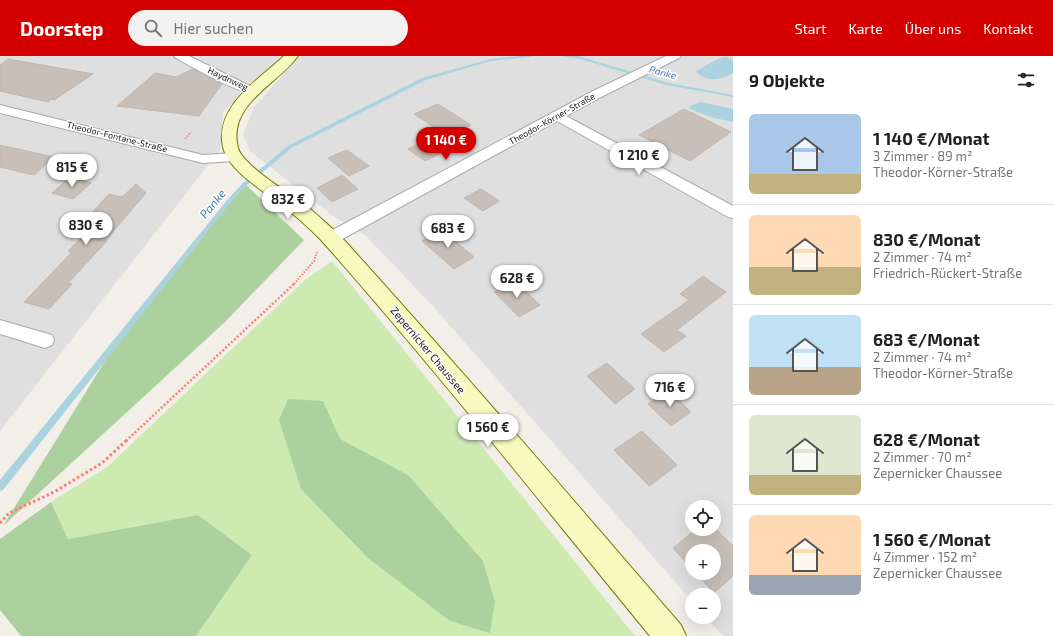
<!DOCTYPE html>
<html lang="de">
<meta charset="utf-8">
<style>
body{margin:0;font-family:"Exo 2",sans-serif;background:#f2f2f2;color:#202124;height:100vh;display:flex;flex-direction:column;font-size:15px;white-space:nowrap}
*{box-sizing:border-box;margin:0}
p{font-size:13px;color:#757577}
.icon{flex:none;width:22px;height:22px;fill:none;stroke:currentColor;stroke-width:2;stroke-linecap:round;stroke-linejoin:round}
.map{position:relative;flex:1;overflow:hidden}
.drawer{display:flex;flex-direction:column;background:#fff;width:320px}
.drawer>*{flex:none}
.fabs{position:absolute;left:685px;top:444px;display:grid;gap:8px}
.fabs a{display:grid;place-items:center;width:36px;height:36px;border-radius:50%;background:#fff;box-shadow:0 4px 16px #0002;font-size:20px}
.price{position:absolute;translate:-50% -34px;padding:0 9px;border-radius:14px;background:#fff;color:#222;font-size:13px;line-height:26px;filter:drop-shadow(0 1px 2px #0008)}
.price::after{content:'';position:absolute;left:50%;top:24px;width:12px;height:9px;margin-left:-6px;background:inherit;clip-path:polygon(0 0,100% 0,50% 100%)}
.price.active{background:#d40000;color:#fff}
ul{padding:0;list-style:none}
li{display:flex;align-items:center;gap:12px;height:100px;padding:0 16px}
li+li{border-top:1px solid #e0e0e0}
li span{display:grid;place-items:center;flex:none;width:112px;height:80px;border-radius:6px;color:#555}
li>.icon{margin-inline-start:auto}
span .icon{width:48px;height:48px;fill:#fffc;stroke-width:1}
li b{font-size:17px}
h2{display:flex;justify-content:space-between;align-items:center;height:48px;padding:0 16px;font-size:17px}
header{display:flex;align-items:center;gap:24px;box-sizing:border-box;height:56px;padding:0 20px;background:#d40000;color:#fff}
header strong{font-size:19px}
nav{display:flex;gap:22px;margin-inline-start:auto;font-size:14px}
.search{width:280px;height:36px;background:#f2f2f2;display:flex;align-items:center;gap:10px;box-sizing:border-box;padding:0 14px;border-radius:22px;color:#757577;font-size:15px}
main{display:flex;flex:1;min-height:0}
.map>svg:first-child{display:block}
</style>
<header>
<strong>Doorstep</strong>
<div class="search"><svg class="icon" aria-label="search" viewBox="0 0 24 24"><circle cx="10" cy="10" r="6"/><path d="M15 15l6 6"/></svg>Hier suchen</div>
<nav><a>Start</a><a>Karte</a><a>Über uns</a><a>Kontakt</a></nav>
</header>
<main>
<div class="map">
<svg width="733" height="580" viewBox="0 0 733 580">
<rect width="100%" height="100%" fill="#f2efe9"/>
<g fill="#e0dfdf" fill-rule="evenodd">
<path d="M 0,0 L 281,0 L 255,28 L 223,56 L 220,94 L 0,375 Z"/>
<path d="M 300,0 L 733,0 L 733,580 L 723,580 L 706,561 L 714,561 L 714,539 L 692,539 L 692,545 L 431,248 L 366,180 L 333,160 L 250,95 L 243,79 L 254,51 ZM 692,451 L 714,451 L 714,473 L 692,473 ZM 692,495 L 714,495 L 714,517 L 692,517 Z"/>
</g>
<path fill="#cdebb0" d="M 332,205 L 635,580 L 196,580 L 252,499 L 198,459 L 68,483 L 51,446 L 107,411 L 306,223 Z"/>
<g fill="#add19e">
<path d="M 245,128 L 304,184 L 225,266 L 3,470 L 121,279 Z"/>
<path d="M 288,343 L 323,345 L 340,383 L 408,419 L 483,505 L 495,546 L 490,577 L 450,565 L 368,502 L 301,433 L 279,364 Z"/>
<path d="M 51,446 L 68,483 L 198,459 L 252,499 L 196,580 L 21,580 L 0,554 L 0,483 Z"/>
</g>
<g fill="#aad3df">
<path d="M 726,1 L 733,4 L 733,17 C 721,24 705,27 696,15 L 718,3 Z"/>
<path d="M 700,46 L 733,53 L 733,66 L 714,62 L 690,53 L 690,50 Z"/>
</g>
<g fill="none" stroke-linecap="round" stroke-linejoin="round">
<g fill="#aad3df" fill-rule="evenodd">
<path d="M 518,0 L 532,0 L 530,1 L 491,5 L 426,24 L 293,91 L 247,129 L 232,145 L 3,434 L 0,435 L 0,424 L 228,143 L 243,127 L 289,89 L 422,22 L 491,3 Z"/>
<path d="M 563,0 L 578,0 L 669,27 L 733,39 L 733,41 L 666,29 L 577,2 L 565,1 Z"/>
</g>
</g>
<g fill="#c7bfb8" stroke="#c4b6ab">
<path d="M 8,3 L 93,18 L 54,44 L 52,43 L 48,46 L 0,35 L 0,9 Z"/>
<path d="M 193,13 L 222,28 L 199,60 L 117,50 L 155,17 L 176,21 Z"/>
<path d="M 438,48 L 471,69 L 447,80 L 414,58 Z"/>
<path d="M 684,53 L 731,76 L 690,105 L 639,79 Z"/>
<path d="M 431,82 L 448,94 L 425,105 L 408,93 Z"/>
<path d="M 0,89 L 54,101 L 34,119 L 0,111 Z"/>
<path d="M 347,94 L 369,110 L 349,120 L 328,102 Z"/>
<path d="M 342,119 L 358,133 L 332,146 L 317,132 Z"/>
<path d="M 70,121 L 91,127 L 73,143 L 52,137 Z"/>
<path d="M 136,128 L 146,137 L 105,185 L 107,185 L 68,227 L 72,228 L 49,253 L 24,246 L 72,196 L 68,195 L 100,163 L 88,161 L 109,138 L 122,141 Z"/>
<path d="M 481,133 L 499,145 L 483,155 L 464,142 Z"/>
<path d="M 442,174 L 455,185 L 474,201 L 454,213 L 422,185 Z"/>
<path d="M 703,220 L 726,236 L 677,274 L 686,280 L 664,296 L 641,278 L 689,244 L 680,238 Z"/>
<path d="M 515,225 L 540,249 L 519,261 L 494,236 Z"/>
<path d="M 607,307 L 635,333 L 615,348 L 587,320 Z"/>
<path d="M 668,334 L 691,356 L 671,370 L 648,348 Z"/>
<path d="M 642,375 L 677,409 L 649,430 L 614,394 Z"/>
<path d="M 696,473 L 716,473 L 733,490 L 733,520 L 714,537 L 696,517 L 714,517 L 714,495 L 692,495 L 692,513 L 673,492 Z"/>
</g>
<g fill="none" stroke-linecap="round" stroke-linejoin="round">
<defs>
<g id="street">
<path d="M 174,0 L 189,0 L 250,30 L 259,32 L 261,35 L 259,38 C 244,41 192,11 176,2 Z"/>
<path d="M 666,0 L 681,0 L 679,2 L 603,40 L 566,60 L 733,150 L 733,162 L 728,161 L 557,65 L 337,186 L 331,188 L 325,186 L 323,182 L 325,178 L 595,34 Z"/>
<path d="M 0,49 L 203,99 L 234,97 L 239,98 L 241,101 L 239,104 L 234,105 L 203,107 L 0,57 Z"/>
<path d="M 0,264 L 52,279 L 54,284 L 52,289 L 45,292 L 0,278 Z"/>
</g>
<path id="secondary" d="M 284,0 L 298,0 C 277,29 227,48 238,92 C 243,110 291,138 308,151 C 321,162 333,173 345,185 C 459,311 570,440 681,569 L 686,580 L 650,580 C 544,451 440,319 330,194 C 317,179 303,166 288,154 C 269,138 228,116 223,91 C 214,51 259,23 284,0 Z"/>
</defs>
<use href="#street" stroke="#a9a9a9" stroke-width="2"/>
<use href="#secondary" stroke="#707d05" stroke-width="2"/>
<path stroke="#fa8072" stroke-width="1.5" stroke-dasharray="1.5 1.5" stroke-linecap="butt" d="M 185,83 L 191,76"/>
<path stroke="#fa8072" stroke-width="2" stroke-dasharray="1.5 1.5" stroke-linecap="butt" d="M 294,228 L 314,205 L 317,196"/>
<path stroke="#fa8072" stroke-width="2.5" stroke-dasharray="2 2" stroke-linecap="butt" d="M 126,385 L 295,227"/>
<path stroke="#fa8072" stroke-width="3" stroke-dasharray="2.5 2.5" stroke-linecap="butt" d="M 0,467 L 9,457 L 54,436 L 102,407 L 127,384"/>
<use href="#street" fill="#fff" fill-rule="evenodd"/>
<use href="#secondary" fill="#f7fabf" fill-rule="evenodd"/>
</g>
<g text-anchor="middle" stroke-width="3" stroke-linejoin="round" paint-order="stroke">
<g font-size="9" fill="#222" stroke="#fff">
<text transform="translate(228 23) rotate(25)" y="3">Haydnweg</text>
<text transform="translate(552 63) rotate(-29)" y="3">Theodor-Körner-Straße</text>
<text transform="translate(117 81) rotate(14)" y="3">Theodor-Fontane-Straße</text>
</g>
<g font-size="10" font-style="italic" fill="#4a7aab" stroke="#fff">
<text transform="translate(663 16) rotate(15)" y="4">Panke</text>
</g>
<g font-size="11" fill="#222" stroke="#fff">
<text transform="translate(428 294) rotate(50)" y="4">Zepernicker Chaussee</text>
</g>
<g font-size="12" font-style="italic" fill="#4a7aab" stroke="#fff">
<text transform="translate(213 148) rotate(-51)" y="4">Panke</text>
</g>
</g>
</svg>
<div class="fabs">
<a><svg class="icon" aria-label="locate" viewBox="0 0 24 24"><circle cx="12" cy="12" r="6"/><path d="M12 2v4M12 18v4M2 12h4M18 12h4"/></svg></a>
<a>+</a>
<a>−</a>
</div>
<b class="price active" style="left:446px;top:105px">1 140 €</b>
<b class="price" style="left:639px;top:120px">1 210 €</b>
<b class="price" style="left:72px;top:132px">815 €</b>
<b class="price" style="left:288px;top:164px">832 €</b>
<b class="price" style="left:86px;top:190px">830 €</b>
<b class="price" style="left:448px;top:193px">683 €</b>
<b class="price" style="left:517px;top:243px">628 €</b>
<b class="price" style="left:670px;top:352px">716 €</b>
<b class="price" style="left:488px;top:392px">1 560 €</b>
</div>
<section class="drawer">
<h2>9 Objekte<svg class="icon" aria-label="filters" viewBox="0 0 24 24"><path d="M4 7h16M4 17h16"/><circle cx="9" cy="7" r="2"/><circle cx="15" cy="17" r="2"/></svg></h2>
<ul>
<li><span style="background:linear-gradient(#a9c7e8 75%,#c2b280 0)"><svg class="icon" aria-label="home" viewBox="0 0 24 24"><path d="M3 11l9-7 9 7M6 9v11h12V9"/></svg></span><div><b>1 140 €/Monat</b><p>3 Zimmer · 89 m²</p><p>Theodor-Körner-Straße</p></div></li>
<li><span style="background:linear-gradient(#ffd9b3 65%,#c2b280 0)"><svg class="icon" aria-label="home" viewBox="0 0 24 24"><path d="M3 11l9-7 9 7M6 9v11h12V9"/></svg></span><div><b>830 €/Monat</b><p>2 Zimmer · 74 m²</p><p>Friedrich-Rückert-Straße</p></div></li>
<li><span style="background:linear-gradient(#bfe0f5 65%,#b9a48a 0)"><svg class="icon" aria-label="home" viewBox="0 0 24 24"><path d="M3 11l9-7 9 7M6 9v11h12V9"/></svg></span><div><b>683 €/Monat</b><p>2 Zimmer · 74 m²</p><p>Theodor-Körner-Straße</p></div></li>
<li><span style="background:linear-gradient(#dfe7d0 75%,#c2b280 0)"><svg class="icon" aria-label="home" viewBox="0 0 24 24"><path d="M3 11l9-7 9 7M6 9v11h12V9"/></svg></span><div><b>628 €/Monat</b><p>2 Zimmer · 70 m²</p><p>Zepernicker Chaussee</p></div></li>
<li><span style="background:linear-gradient(#ffd9b3 75%,#9aa5b1 0)"><svg class="icon" aria-label="home" viewBox="0 0 24 24"><path d="M3 11l9-7 9 7M6 9v11h12V9"/></svg></span><div><b>1 560 €/Monat</b><p>4 Zimmer · 152 m²</p><p>Zepernicker Chaussee</p></div></li>
</ul>
</section>
</main>
